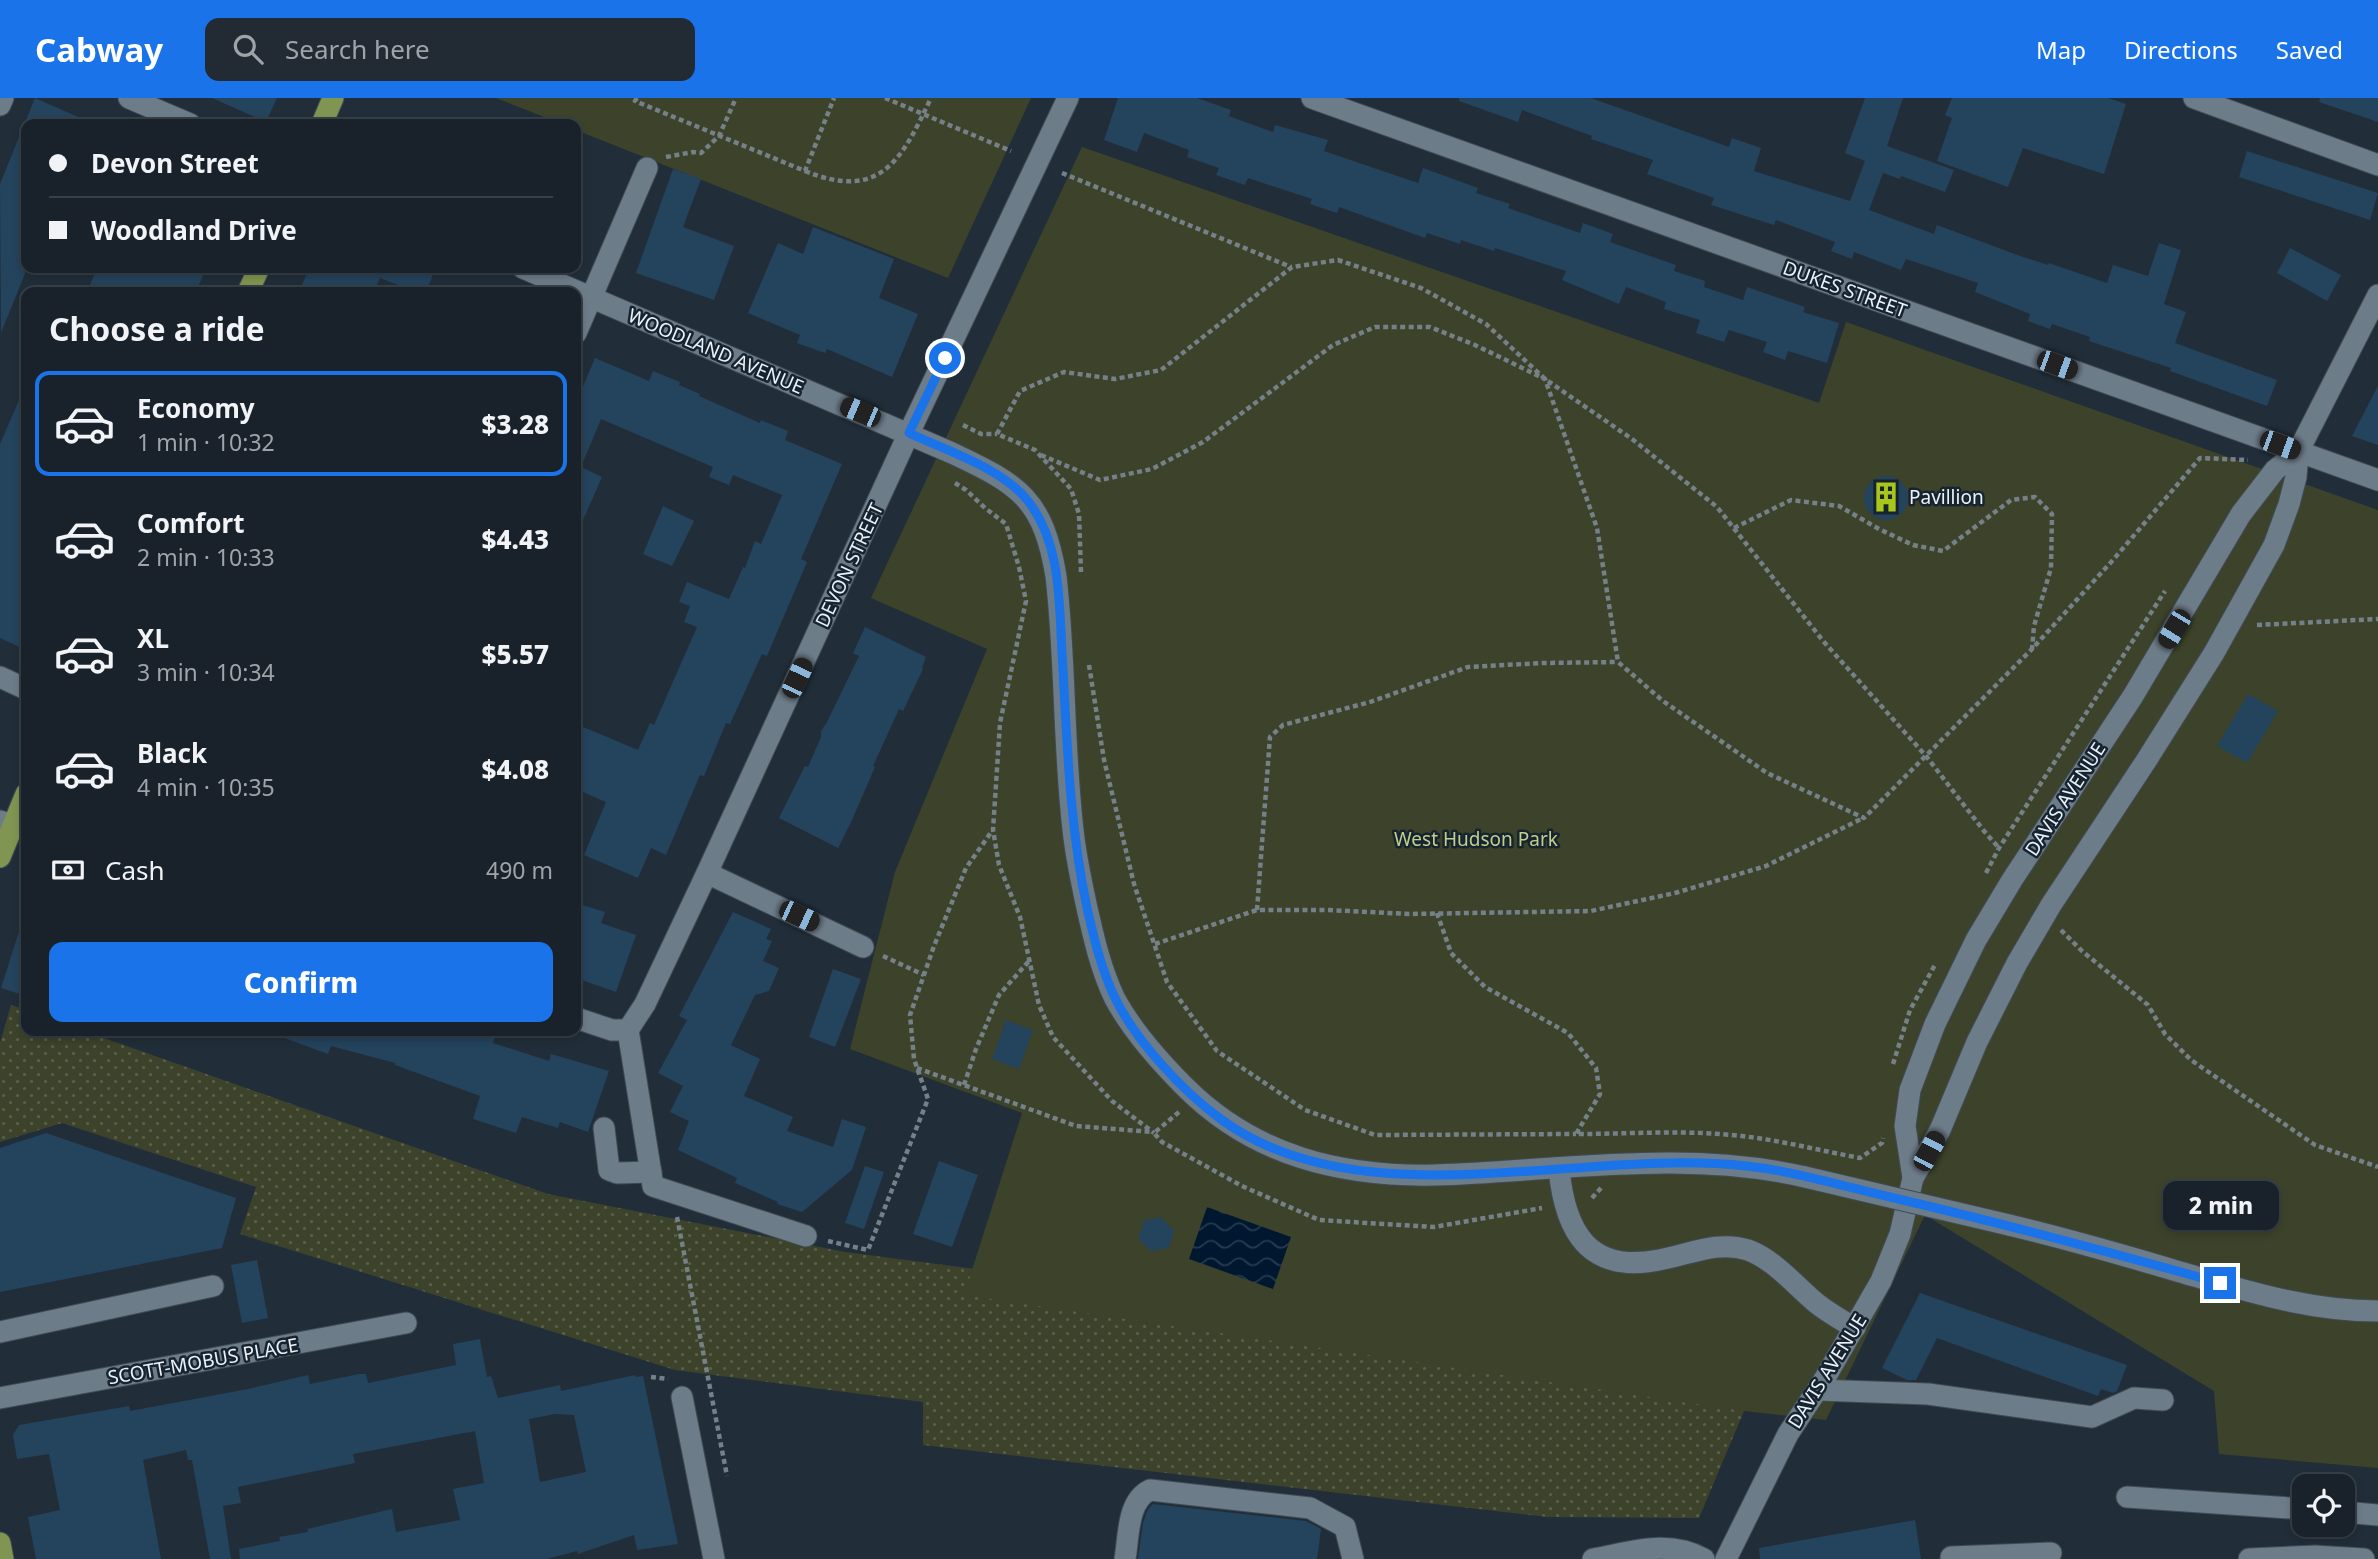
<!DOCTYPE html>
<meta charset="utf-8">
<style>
:root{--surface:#19222b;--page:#222a33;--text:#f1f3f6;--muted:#9fa4a9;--line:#373f47;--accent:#1a73e8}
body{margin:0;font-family:"Noto Sans",sans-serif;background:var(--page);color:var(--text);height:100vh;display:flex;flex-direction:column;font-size:26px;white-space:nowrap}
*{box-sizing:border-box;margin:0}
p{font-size:23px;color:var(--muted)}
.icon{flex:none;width:38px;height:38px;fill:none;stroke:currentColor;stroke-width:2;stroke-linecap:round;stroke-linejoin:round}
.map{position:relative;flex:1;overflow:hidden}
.sheet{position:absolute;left:21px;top:189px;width:560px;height:749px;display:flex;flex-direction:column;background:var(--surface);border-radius:14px;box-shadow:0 4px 10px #0003,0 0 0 2px var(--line)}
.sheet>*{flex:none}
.hud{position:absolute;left:21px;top:21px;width:560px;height:154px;border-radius:14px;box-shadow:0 4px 10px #0003,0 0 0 2px var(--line);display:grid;align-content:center;height:154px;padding:0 28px;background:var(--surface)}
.fabs{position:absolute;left:2292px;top:1376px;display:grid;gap:14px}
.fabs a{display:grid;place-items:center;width:63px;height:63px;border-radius:14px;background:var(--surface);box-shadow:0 4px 10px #0003,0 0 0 2px var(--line);font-size:35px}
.end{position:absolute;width:32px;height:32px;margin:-16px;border:9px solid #1a73e8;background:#fff;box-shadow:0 0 0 4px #fff}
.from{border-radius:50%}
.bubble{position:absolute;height:49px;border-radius:14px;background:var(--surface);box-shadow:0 4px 10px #0003,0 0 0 2px var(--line);font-size:23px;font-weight:800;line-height:49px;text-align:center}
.car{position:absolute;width:21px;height:42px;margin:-21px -10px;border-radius:9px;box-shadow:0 0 5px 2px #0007;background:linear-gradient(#222 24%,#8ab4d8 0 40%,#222 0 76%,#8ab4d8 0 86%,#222 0)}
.hud b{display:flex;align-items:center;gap:24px;height:66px;font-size:26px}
.hud b+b{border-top:2px solid var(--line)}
.hud i{width:18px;height:18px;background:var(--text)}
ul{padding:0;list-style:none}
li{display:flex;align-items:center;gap:21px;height:105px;margin:0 14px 10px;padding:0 14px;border:4px solid transparent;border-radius:14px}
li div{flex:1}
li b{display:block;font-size:26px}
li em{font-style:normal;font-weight:800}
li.current{border-color:var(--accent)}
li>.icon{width:63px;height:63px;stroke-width:1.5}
h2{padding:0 28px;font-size:32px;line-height:84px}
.pay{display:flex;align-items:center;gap:18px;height:77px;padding:0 28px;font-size:26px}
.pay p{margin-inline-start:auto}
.primary-button{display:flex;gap:14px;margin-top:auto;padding:14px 28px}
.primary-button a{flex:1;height:80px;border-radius:14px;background:var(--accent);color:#fff;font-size:28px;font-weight:800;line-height:80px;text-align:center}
header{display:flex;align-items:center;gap:42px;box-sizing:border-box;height:98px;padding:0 35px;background:var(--accent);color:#fff}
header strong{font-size:33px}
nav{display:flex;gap:38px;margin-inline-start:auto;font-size:24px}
.search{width:490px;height:63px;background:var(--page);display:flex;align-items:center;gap:18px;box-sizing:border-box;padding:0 24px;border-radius:14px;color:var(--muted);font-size:26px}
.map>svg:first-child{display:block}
.grass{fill:url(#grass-dots)}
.park{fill:#3d432a}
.water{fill:url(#water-waves)}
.building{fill:#24435d;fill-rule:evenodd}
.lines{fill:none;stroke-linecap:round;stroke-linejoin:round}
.minor-casing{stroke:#404b54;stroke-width:23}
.major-casing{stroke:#404b54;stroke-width:23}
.path{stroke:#758089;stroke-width:4.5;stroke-dasharray:5 3.5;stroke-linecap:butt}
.minor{stroke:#6d7c89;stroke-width:21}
.major{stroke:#809551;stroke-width:21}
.minor-bridge-casing{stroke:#404b54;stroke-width:23;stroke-linecap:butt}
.minor-bridge{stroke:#6d7c89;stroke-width:21}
.route{stroke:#1a73e8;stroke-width:9}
.labels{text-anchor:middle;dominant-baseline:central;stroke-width:5;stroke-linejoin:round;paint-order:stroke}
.street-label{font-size:19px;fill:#e9f1f9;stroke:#17242f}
.poi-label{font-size:19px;fill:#e9f1f9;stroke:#17242f;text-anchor:start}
.park-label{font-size:19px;fill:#becf8e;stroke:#17242f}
</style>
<header>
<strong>Cabway</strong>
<div class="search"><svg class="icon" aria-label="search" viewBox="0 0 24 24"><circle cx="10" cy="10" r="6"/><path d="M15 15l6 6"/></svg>Search here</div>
<nav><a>Map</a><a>Directions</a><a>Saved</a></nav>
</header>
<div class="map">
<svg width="2378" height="1461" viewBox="0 0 2378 1461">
<defs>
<pattern id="grass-dots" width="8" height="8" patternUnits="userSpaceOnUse" patternTransform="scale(1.75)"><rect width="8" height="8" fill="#3d432a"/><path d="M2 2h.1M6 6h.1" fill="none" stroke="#595f4a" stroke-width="1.8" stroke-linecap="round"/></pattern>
<pattern id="water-waves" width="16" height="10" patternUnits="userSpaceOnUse" patternTransform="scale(1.75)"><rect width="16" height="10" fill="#00182f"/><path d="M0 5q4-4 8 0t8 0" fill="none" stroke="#253a4e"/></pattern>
</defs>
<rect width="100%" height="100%" fill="#212e39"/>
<!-- grass -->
<path class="grass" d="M11 907 26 912V933H84L548 1096 845 1154 1647 1259 1744 1313 1699 1420 1547 1419 923 1347V1304L675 1272 240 1136 256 1089 62 1025 0 1044V945Z"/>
<!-- park -->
<g class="park">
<path d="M496 0H1031L948 180 576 32V26H562Z"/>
<path d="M1082 49 1819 305 1846 224 2378 412V1370L2219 1356 2214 1293 1925 1117 1826 1322 1744 1313 964 1197 1022 1015 850 951 895 774 987 551 871 500Z"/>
</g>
<!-- water -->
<path class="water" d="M1207 1109 1291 1139 1273 1191 1189 1161Z"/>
<!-- building -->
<g class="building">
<path d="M35 0 94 26H26V173L1 235 0 86Z"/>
<path d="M212 0H277L266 24Z"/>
<path d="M1118 0H1197L1231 12 1229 18 1273 34 1275 27 1328 42 1324 53 1418 85 1423 70 1478 90 1476 95 1510 106 1508 110 1580 135 1583 125 1613 136 1610 144 1676 167 1674 173 1705 183 1704 189 1743 202 1747 189 1805 209 1803 214 1839 225 1827 265 1788 253 1785 262 1763 254 1767 244 1729 232 1724 244 1696 235 1700 222 1664 211 1666 204 1626 189 1619 206 1562 182 1566 173 1495 150 1494 153 1461 142 1460 146 1427 135 1425 140 1339 109 1337 115 1310 106 1312 101 1248 80 1245 87 1216 77 1219 70 1187 59 1189 52 1144 35 1137 54 1104 42Z"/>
<path d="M1459 0H1591L1729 49 1732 40 1761 50 1754 73 1850 103 1865 63 1845 55 1865 0H1903L1887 48 1954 72 1945 94 1901 78 1900 81 1883 75 1869 112 1934 136 1937 127 2020 158 2048 167 2049 165 2107 185 2113 167 2148 178 2159 145 2181 152 2164 206 2186 214 2175 245 2277 282 2267 308 2170 273 2171 270 2089 243 2090 239 2052 226 2050 231 2028 223 2030 216 1975 194 1978 185 1906 161 1901 172 1854 154 1852 161 1831 153 1835 144 1776 122 1774 127 1711 107 1714 100 1647 76 1653 62 1591 41 1592 38 1522 12 1518 24 1459 3Z"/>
<path d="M1952 0H2108L2126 6 2104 76 2023 50 2008 89 1937 63 1952 20 1945 17Z"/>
<path d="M2320 0H2378V24L2319 4Z"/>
<path d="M2247 53 2378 95 2370 122 2239 79Z"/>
<path d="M673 71 701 81 683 129 734 148 714 202 636 175Z"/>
<path d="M813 129 894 161 879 200 918 216 892 279 827 251 825 255 797 245 800 237 748 215 778 145 803 156Z"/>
<path d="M2290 150 2341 177 2327 203 2277 175Z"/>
<path d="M97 170H206L196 194H108L90 187Z"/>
<path d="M309 170H422L434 174 426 194H416L380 180 374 194H299Z"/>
<path d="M595 260 649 283 653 273 680 284 679 287 700 296 699 298 760 325 761 322 788 333 785 342 842 366 801 461 807 464 767 558 762 556 730 626 726 625 704 678 700 677 666 757 651 750 638 780 584 757 606 704 576 691V626L638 652 650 625 654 627 697 529 684 524 690 508 679 504 687 484 729 501 743 469 745 470 755 443 761 446 782 397 733 377 729 387 709 379 713 369 601 321 581 369 602 379 576 438V305Z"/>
<path d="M26 286V552L0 540V346Z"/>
<path d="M2378 288V347L2352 338Z"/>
<circle cx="1886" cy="400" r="22"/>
<path d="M663 408 694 423 672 468 643 456Z"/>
<path d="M865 529 926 559 922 570 923 571 903 613 899 611 873 668 875 669 852 722 838 750 779 720 805 668 808 669 821 639V633L827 624 859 558 853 555Z"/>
<path d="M2248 596 2278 613 2247 665 2217 648Z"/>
<path d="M576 805 605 814 601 825 636 837 616 894 576 880Z"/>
<path d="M733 814 771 831 766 841 772 843 763 863 779 870 769 893 755 897 731 947 760 961 744 998 793 1019 787 1033 833 1049 842 1021 866 1029 852 1072 802 1114 777 1106 778 1104 735 1085 737 1080 678 1052 689 1023 670 1014 683 988 658 975 687 922 679 918Z"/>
<path d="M22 824H26V898L1 890Z"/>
<path d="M833 871 861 881 835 949 809 939Z"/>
<path d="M1006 922 1033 932 1019 971 992 961Z"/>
<path d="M271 933H478L495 938 493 945 549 963 551 956 609 973 588 1034 560 1024 558 1030 522 1019 516 1035 473 1021 480 998 395 967V965L331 948 328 956 271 935Z"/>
<path d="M46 1035 236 1100 222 1150 0 1194V1050Z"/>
<path d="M939 1063 978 1077 952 1149 913 1136Z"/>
<path d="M865 1068 884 1074 864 1131 845 1125Z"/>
<path d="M1161 1119 1174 1133 1169 1150 1151 1153 1138 1140 1145 1122Z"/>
<path d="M257 1162 268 1220 242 1225 231 1167Z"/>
<path d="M1920 1195 2127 1267 2117 1293 2113 1295 2101 1291 2098 1298 1937 1240 1916 1282H1907L1882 1270Z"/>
<path d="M480 1241 487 1279 491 1278 498 1300 560 1287 561 1293 635 1277 636 1279 643 1278 678 1446 637 1452 634 1437 578 1456 577 1453 547 1461H240L239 1451 280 1443 279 1439 308 1434 307 1431 392 1411 396 1434 460 1422 453 1391 484 1385 475 1333 353 1356 355 1365 238 1389 241 1405 223 1408 231 1461H210L192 1362H188L186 1352 143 1362 161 1461H36L28 1419 60 1412 49 1356 17 1361 13 1337 19 1327 129 1308 130 1313 248 1291 308 1277 310 1286 359 1276H366L368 1285 456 1267 453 1246ZM555 1316 574 1317 586 1374 540 1384 529 1321Z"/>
<path d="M1153 1406 1306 1423 1321 1431 1317 1461H1138L1143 1425 1148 1411Z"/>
<path d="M1915 1422 1921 1461H1760L1759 1450Z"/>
</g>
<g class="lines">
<!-- minor casing -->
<g class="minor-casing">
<g id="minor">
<path d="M129 0 190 26"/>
<path d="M1312 0 2378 382"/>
<path d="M2194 0 2378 67"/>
<path d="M0 7 3 0"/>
<path d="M523 170 952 355C1020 387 1043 401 1056 478 1066 565 1063 653 1074 740 1077 763 1082 787 1087 810 1094 841 1101 872 1115 901 1133 934 1159 963 1185 989 1254 1058 1341 1079 1436 1077 1559 1073 1684 1051 1805 1079"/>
<path d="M576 235 647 70"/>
<path d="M0 579 26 591"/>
<path d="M0 723 26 732"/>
<path d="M707 775 863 849"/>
<path d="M576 920 612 932H628"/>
<path d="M628 932 645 906 707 775 909 335 1068 0"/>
<path d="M628 932 653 1088 806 1138"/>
<path d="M604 1030 609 1072 617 1075 651 1074"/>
<path d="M1559 1071C1565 1133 1588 1176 1659 1162 1688 1157 1718 1142 1748 1152 1773 1161 1795 1187 1815 1204 1827 1214 1841 1222 1855 1230"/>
<path d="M1913 1080 1905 1028 1910 992 1935 926 1976 842 2012 782 2133 598 2241 416 2275 372 2298 354"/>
<path d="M2009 1127C2067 1141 2123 1157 2180 1174 2246 1193 2309 1213 2378 1213"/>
<path d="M0 1234 213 1188"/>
<path d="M1818 1292 1928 1296 2092 1319 2134 1300 2163 1302"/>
<path d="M682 1299 714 1461"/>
<path d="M0 1300 406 1225"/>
<path d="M2127 1399 2305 1411"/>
<path d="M2343 1414 2378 1417"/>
<path d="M1951 1459 2051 1455"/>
<path d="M1125 1461C1129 1438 1127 1403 1150 1392L1310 1410 1345 1429 1353 1461"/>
<path d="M1593 1461C1633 1454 1667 1441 1704 1461"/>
<path d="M1726 1461 1788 1336 1825 1280 1881 1183 1900 1136 1913 1080 1940 1032 1977 944 2017 865 2051 807 2146 663 2214 555 2274 447 2289 406 2296 379 2298 354 2378 197"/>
<path d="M2249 1461 2315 1458 2364 1461"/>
</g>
</g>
<!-- major casing -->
<g class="major-casing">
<g id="major">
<path d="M322 26 333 0"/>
<path d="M248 194 259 170"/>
<path d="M0 759 26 696"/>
<path d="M0 1445 3 1461"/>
</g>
</g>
<!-- path -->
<g class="path">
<path d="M637 0 635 3 805 73 834 0"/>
<path d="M885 0 1011 53"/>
<path d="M666 59 693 54 701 55 719 38 736 0"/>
<path d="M805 73C881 104 902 61 931 0"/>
<path d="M1062 75 1291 169"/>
<path d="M963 327 981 336H997"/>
<path d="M1041 357 1100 382 1152 371 1203 344 1333 247 1375 229H1430L1475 247 1545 281 1597 430 1618 564 1663 603 1767 675 1864 720 2032 551"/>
<path d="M955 385 966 392 985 410 1006 426 1019 469 1026 503 1000 625 993 732 999 767 1020 819 1039 907 1053 939 1112 1003 1154 1035"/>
<path d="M1734 430 1791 402 1839 408 1879 431 1913 447 1943 453 2011 402 2035 399 2052 416 2051 470 2034 528 2032 551 2113 462 2200 360 2248 362"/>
<path d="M1081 474 1079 416 1071 391 1035 352 997 336 1020 293 1064 274 1115 281 1161 272 1292 169 1338 162 1421 190 1486 226 1545 281 1632 341 1717 409 1824 544 1926 658 1984 733 1999 750"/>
<path d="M2257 527 2378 521"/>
<path d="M1089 567 1104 662 1134 786 1167 884 1217 953 1305 1012 1375 1037 1576 1036"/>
<path d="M1986 775 1999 750 2165 493"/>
<path d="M1257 812 1270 639 1283 627 1370 604 1468 569 1542 565 1618 564"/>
<path d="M1437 815 1451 855 1485 889 1568 935 1596 970 1600 996 1576 1036C1628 1036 1680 1032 1732 1037 1776 1041 1817 1052 1860 1060L1882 1045 1883 1040"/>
<path d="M2061 832 2082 853 2148 907 2165 936 2191 962 2315 1047 2378 1069"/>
<path d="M1155 846 1257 812H1328L1409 816 1591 813 1675 795 1766 768 1863 720"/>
<path d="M883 858 924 877"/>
<path d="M1893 966 1910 912 1936 865"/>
<path d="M917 970 1076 1028 1153 1034"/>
<path d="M964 987 976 951 999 897 1029 863"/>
<path d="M1179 1014 1154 1035 1162 1044 1242 1088 1319 1122 1434 1129 1542 1110"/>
<path d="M1592 1100 1601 1090"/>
<path d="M677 1119 727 1378"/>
<path d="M828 1143 868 1152 928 1001 914 961 910 917 934 848 966 770 992 733"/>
<path d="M651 1279 668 1281"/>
</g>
<!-- minor -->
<use href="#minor" class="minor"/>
<!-- major -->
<use href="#major" class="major"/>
<!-- minor-bridge casing -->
<g class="minor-bridge-casing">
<path id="minor-bridge" d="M1805 1079 2009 1127"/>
</g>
<!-- minor-bridge -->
<use href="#minor-bridge" class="minor-bridge"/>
</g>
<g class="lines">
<!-- route -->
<path class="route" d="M945 260 909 335C947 353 1002 370 1028 403 1061 445 1059 503 1062 554 1067 640 1069 725 1087 810 1094 840 1101 870 1114 898 1135 942 1182 993 1222 1022 1363 1124 1583 1049 1746 1068 1794 1073 1842 1088 1890 1099 2001 1125 2110 1154 2220 1185"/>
</g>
<!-- icons -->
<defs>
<g id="building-bare" transform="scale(2.415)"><path d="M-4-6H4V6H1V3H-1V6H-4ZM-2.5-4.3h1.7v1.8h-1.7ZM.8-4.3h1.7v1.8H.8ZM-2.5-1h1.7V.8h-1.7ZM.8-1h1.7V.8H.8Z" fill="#a9c71b" stroke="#17242f" stroke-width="2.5" paint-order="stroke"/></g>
</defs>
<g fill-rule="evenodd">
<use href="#building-bare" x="1886" y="399"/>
</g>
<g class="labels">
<!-- street labels -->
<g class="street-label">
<text transform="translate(1845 191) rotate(20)">DUKES STREET</text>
<text transform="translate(716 253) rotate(23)">WOODLAND AVENUE</text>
<text transform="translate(849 467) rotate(-65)">DEVON STREET</text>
<text transform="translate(2065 701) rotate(-57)">DAVIS AVENUE</text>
<text transform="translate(203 1263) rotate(-10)">SCOTT-MOBUS PLACE</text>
<text transform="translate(1827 1273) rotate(-58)">DAVIS AVENUE</text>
</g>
<!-- poi labels -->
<g class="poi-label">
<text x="1909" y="399">Pavillion</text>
</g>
<!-- park labels -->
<g class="park-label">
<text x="1476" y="741">West Hudson Park</text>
</g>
</g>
</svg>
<div class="fabs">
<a><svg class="icon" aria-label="locate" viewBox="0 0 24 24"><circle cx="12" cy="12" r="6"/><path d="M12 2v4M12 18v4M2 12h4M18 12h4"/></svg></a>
</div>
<i class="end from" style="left:945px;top:260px"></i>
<i class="end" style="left:2220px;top:1185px"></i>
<div class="bubble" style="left:2163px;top:1083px;width:116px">2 min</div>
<i class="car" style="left:2057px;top:267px;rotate:110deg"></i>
<i class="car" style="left:860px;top:314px;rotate:293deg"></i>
<i class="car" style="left:2280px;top:347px;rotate:110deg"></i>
<i class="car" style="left:2174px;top:531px;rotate:211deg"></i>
<i class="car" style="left:797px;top:580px;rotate:25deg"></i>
<i class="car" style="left:799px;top:818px;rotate:115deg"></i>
<i class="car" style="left:1929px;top:1053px;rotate:28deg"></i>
<div class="hud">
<b><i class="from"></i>Devon Street</b>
<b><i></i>Woodland Drive</b>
</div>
<section class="sheet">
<h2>Choose a ride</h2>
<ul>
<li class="current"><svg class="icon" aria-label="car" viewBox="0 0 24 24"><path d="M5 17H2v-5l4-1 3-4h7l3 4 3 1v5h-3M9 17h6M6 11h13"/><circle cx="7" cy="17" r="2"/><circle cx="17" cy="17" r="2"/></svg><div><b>Economy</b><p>1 min · 10:32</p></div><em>$3.28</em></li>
<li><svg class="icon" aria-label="car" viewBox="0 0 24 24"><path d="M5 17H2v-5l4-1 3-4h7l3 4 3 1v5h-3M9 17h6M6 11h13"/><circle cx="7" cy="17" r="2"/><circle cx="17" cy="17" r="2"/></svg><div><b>Comfort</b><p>2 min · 10:33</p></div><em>$4.43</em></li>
<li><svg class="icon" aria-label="car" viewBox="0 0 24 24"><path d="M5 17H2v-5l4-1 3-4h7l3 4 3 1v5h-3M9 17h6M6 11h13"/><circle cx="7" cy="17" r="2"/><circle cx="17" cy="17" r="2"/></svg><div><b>XL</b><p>3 min · 10:34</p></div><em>$5.57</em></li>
<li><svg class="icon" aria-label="car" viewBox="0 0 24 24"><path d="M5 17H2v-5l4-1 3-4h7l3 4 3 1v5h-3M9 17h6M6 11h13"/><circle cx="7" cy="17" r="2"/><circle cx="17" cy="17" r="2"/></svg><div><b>Black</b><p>4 min · 10:35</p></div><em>$4.08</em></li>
</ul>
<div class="pay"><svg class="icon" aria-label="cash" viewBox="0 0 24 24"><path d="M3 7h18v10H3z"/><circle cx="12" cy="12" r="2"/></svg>Cash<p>490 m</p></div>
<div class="primary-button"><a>Confirm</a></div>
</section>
</div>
